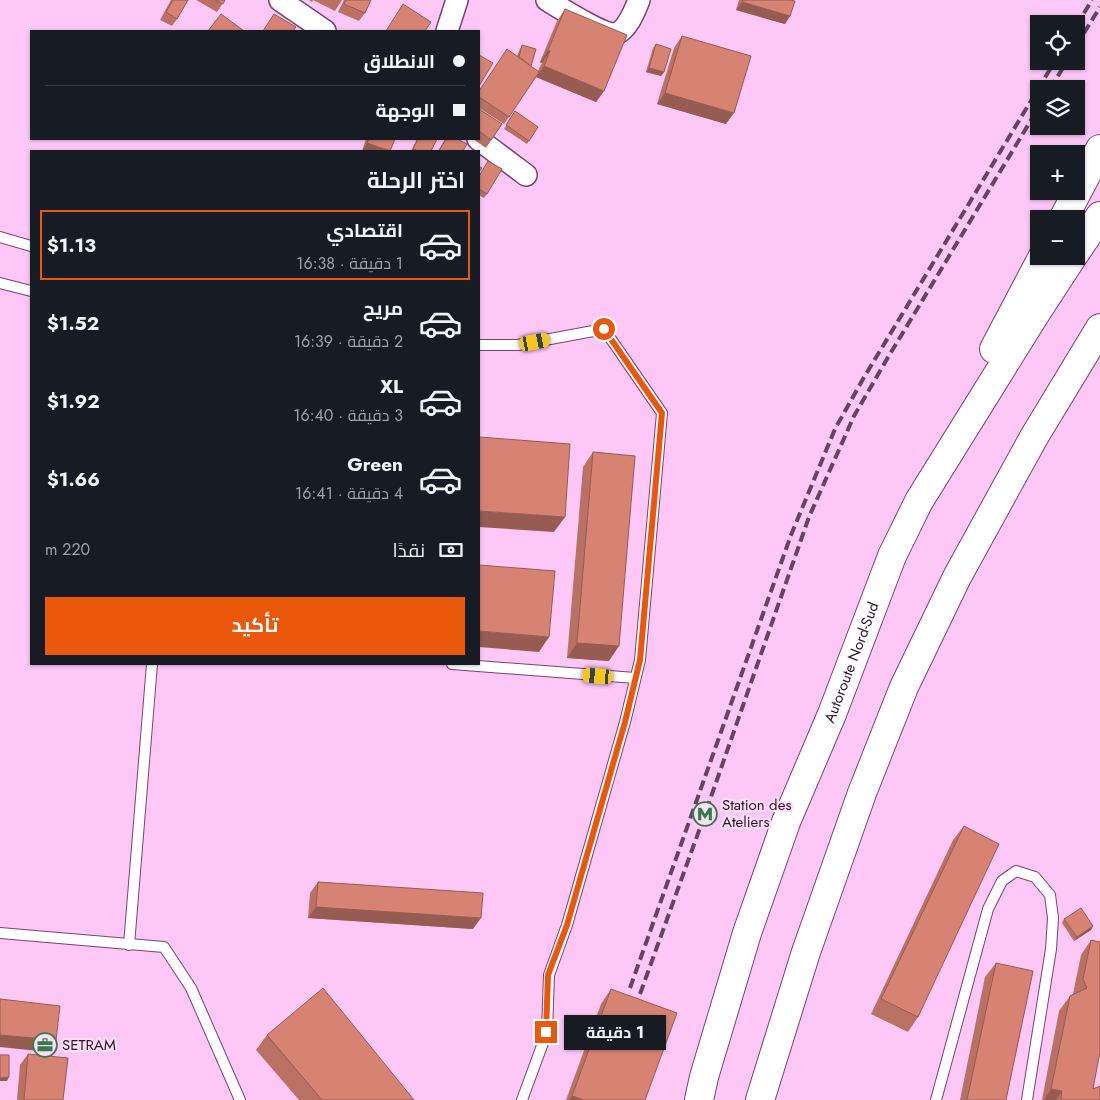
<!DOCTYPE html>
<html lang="ar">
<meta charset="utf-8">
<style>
:root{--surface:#171b24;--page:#242831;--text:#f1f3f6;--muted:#9ea1a6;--line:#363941;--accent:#ea580c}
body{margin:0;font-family:Jost,Cairo,sans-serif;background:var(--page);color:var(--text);direction:rtl;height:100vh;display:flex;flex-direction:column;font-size:19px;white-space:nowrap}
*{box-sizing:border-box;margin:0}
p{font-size:16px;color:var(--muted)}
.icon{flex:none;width:28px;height:28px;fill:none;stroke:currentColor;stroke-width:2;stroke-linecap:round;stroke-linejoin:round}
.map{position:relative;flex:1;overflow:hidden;direction:ltr}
.side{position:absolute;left:30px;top:150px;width:450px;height:515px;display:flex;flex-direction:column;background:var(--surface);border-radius:0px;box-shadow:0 1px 4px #0004;direction:rtl}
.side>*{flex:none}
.banner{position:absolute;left:30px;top:30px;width:450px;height:110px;border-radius:0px;box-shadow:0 1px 4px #0004;direction:rtl;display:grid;align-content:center;height:110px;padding:0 15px;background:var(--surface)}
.buttons{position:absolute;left:1030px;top:15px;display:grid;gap:10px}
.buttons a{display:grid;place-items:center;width:55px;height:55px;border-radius:0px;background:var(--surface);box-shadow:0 1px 4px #0004;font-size:25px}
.end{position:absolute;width:22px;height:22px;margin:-11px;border:6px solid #ea580c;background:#fff;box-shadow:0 0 0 2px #fff}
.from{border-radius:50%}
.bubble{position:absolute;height:35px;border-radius:0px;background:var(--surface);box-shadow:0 1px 4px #0004;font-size:16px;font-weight:700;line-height:35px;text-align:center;direction:rtl}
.car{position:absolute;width:15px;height:30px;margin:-15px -8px;border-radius:6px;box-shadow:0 0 4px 1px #0007;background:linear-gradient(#f5c518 24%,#345 0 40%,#f5c518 0 76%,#345 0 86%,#f5c518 0)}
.banner b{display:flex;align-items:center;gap:18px;height:48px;font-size:19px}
.banner b+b{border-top:1px solid var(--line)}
.banner i{width:12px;height:12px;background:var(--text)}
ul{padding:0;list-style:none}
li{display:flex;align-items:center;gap:15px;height:70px;margin:0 10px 8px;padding:0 5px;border:2px solid transparent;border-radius:0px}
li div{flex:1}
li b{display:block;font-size:19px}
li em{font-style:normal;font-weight:700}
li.current{border-color:var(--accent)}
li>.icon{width:45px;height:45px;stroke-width:1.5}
h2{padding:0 15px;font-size:22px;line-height:60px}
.pay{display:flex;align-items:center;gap:12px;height:55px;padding:0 15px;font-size:19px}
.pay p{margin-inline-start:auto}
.action{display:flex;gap:10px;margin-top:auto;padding:10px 15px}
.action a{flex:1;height:58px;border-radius:0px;background:var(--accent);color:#fff;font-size:20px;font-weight:700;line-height:58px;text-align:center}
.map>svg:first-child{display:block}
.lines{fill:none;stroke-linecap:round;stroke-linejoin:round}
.service-casing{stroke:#7b4175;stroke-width:12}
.minor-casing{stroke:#7b4175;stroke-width:24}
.motorway-casing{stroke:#7b4175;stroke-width:30}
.service{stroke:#fff;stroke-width:10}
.minor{stroke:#fff;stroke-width:21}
.motorway{stroke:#fff;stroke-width:28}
.rail{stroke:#654462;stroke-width:4;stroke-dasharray:10 5;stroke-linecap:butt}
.wall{fill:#b97164}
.shaded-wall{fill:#965c51}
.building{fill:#d78374;stroke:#965c51}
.route{stroke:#ea580c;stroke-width:6}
.labels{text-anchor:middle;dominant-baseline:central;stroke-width:4.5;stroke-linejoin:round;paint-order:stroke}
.street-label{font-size:15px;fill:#2e152c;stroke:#fadff6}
.poi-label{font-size:15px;fill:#2e152c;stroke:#fadff6;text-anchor:start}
</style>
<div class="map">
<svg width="1100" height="1100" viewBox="0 0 1100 1100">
<rect width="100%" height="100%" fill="#fdc7f6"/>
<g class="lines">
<!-- service casing -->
<g class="service-casing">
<g id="service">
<path d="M0 237 31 246"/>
<path d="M0 283 31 291"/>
<path d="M479 345H518L604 329 662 413 640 660 625 722 567 925 549 975 547 1032 522 1100"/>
<path d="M452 664 635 678"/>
<path d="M0 933 164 947 191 988 240 1100"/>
<path d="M129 945 152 664"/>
<path d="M936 1100 988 909 1002 881 1016 871 1035 877 1050 895 1053 918 1051 949 1027 1100"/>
</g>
</g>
<!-- minor casing -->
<g class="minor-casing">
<g id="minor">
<path d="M280 0 325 31"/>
<path d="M547 0C557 6 606 37 615 34 627 31 635 10 639 0"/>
<path d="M447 31 457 0"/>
<path d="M478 139 526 175"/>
</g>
</g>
<!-- motorway casing -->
<g class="motorway-casing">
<g id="motorway">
<path d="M1063 219 1100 149"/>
<path d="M1076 252 1100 216"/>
<path d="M994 349 1043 256"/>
<path id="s1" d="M699 1100 704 1077 747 933 786 822 832 714 892 556 919 501 1034 316 1073 256"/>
<path d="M760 1100 806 952 862 793 904 687 957 577 1034 437 1100 328"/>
</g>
</g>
<!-- service -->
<use href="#service" class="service"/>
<!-- minor -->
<use href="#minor" class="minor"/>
<!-- motorway -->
<use href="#motorway" class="motorway"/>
<!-- rail -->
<g class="rail">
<path d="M1076 26 1092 0"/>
<path d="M1076 46 1100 7"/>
<path d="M1050 89 1067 61"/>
<path d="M630 988 791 535 835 429 863 379 1055 61"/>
<path d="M640 994 705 814 809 517 854 416 887 359 1039 107"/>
</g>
</g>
<!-- wall -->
<g class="wall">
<path d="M171 0H188L177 19 172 26 160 20Z"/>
<path d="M196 0H225L217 12Z"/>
<path d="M309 0H342L335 11 313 0 312 2Z"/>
<path d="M344 0H371L365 13 359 21 338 12Z"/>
<path d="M739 0H790V16L785 24 736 10Z"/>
<path d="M565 9 604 91 596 102 536 77 504 124 479 108V91L517 56 520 49 522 45 531 66 538 71 542 63 540 62 557 21Z"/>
<path d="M682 36 726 124 657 104 674 48Z"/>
<path d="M656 44 664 72 661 76 646 72 653 48Z"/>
<path d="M479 109 502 124 486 148 473 139H479Z"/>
<path d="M515 111 538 127 527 144 504 129Z"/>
<path d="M366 139H395L362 151Z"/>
<path d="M417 139H437L431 151H411Z"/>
<path d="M445 139H457L463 151H438Z"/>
<path d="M479 175 487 194 484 198 479 195Z"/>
<path d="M593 452 609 661 567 658 583 467Z"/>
<path d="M964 826 918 1017 908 1032 871 1014 953 840Z"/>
<path d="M318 882 473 929 308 918 310 893Z"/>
<path d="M1064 919 1093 926 1091 930 1074 941 1062 923Z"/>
<path d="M1091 940 1093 1089 1100 1100H1042L1059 1011 1070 996 1073 994 1081 955Z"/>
<path d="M996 963 1006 1100H960L985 977Z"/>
<path d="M611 989 645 1100H566L601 1004Z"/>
<path d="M267 1035 414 1100H299L256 1050Z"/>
<path d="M28 1054 63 1100H17L20 1065Z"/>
</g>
<!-- shaded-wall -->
<g class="shaded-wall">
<path d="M742 2 790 16 785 24 736 10Z"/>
<path d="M548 50 550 51 542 63 540 62Z"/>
<path d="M544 66 604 91 596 102 536 77Z"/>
<path d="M649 68 664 72 661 76 646 72Z"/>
<path d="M665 93 734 113 726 124 657 104Z"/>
<path d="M367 143 389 151H362Z"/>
<path d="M479 511 565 517 554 532 479 527Z"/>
<path d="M479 631 549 637 539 652 479 647Z"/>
<path d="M577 643 619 646 609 661 567 658Z"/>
<path d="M316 907 481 918 473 929 308 918Z"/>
<path d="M1093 926 1091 930 1074 941 1077 937Z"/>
<path d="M0 1035 56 1040 48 1052 0 1047Z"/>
<path d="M9 1077 7 1081H0V1078Z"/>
<path d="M1051 1089 1062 1091 1056 1100H1044Z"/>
<path d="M572 1096 584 1100H569Z"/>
</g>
<!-- building -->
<g class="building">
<path d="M173 0H188L177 19 166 12Z"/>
<path d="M215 0H225L223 4Z"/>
<path d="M346 0H371L365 13 344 4Z"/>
<path d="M743 0H790L795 1 790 16 742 2Z"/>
<path d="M403 4 431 22 425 31H386Z"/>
<path d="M565 9 627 35 604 91 544 66 550 51 548 50Z"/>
<path d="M221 14 244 31H208Z"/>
<path d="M274 14 296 27 293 31H263Z"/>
<path d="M682 36 751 56 734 113 665 93Z"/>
<path d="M656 44 671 49 664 72 649 68Z"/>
<path d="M522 45 536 49 531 66 519 57Z"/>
<path d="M507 49 539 72 509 117 479 97V91Z"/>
<path d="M479 55 493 63 479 86Z"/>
<path d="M479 109 502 124 491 140 479 131Z"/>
<path d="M515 111 538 127 529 141 506 125Z"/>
<path d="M369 139H395L390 151 367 143Z"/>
<path d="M418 139H437L431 151H418L413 149Z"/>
<path d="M446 139H457L467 144 463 151H439Z"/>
<path d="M488 161 502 169 487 194 479 189V176Z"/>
<path d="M479 166 482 168 479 172Z"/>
<path d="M479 437 570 444 565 517 479 511Z"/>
<path d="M593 452 635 456 619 646 577 643Z"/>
<path d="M479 565 555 571 549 637 479 631Z"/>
<path d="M964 826 999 844 918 1017 881 999Z"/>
<path d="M318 882 483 893 481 918 316 907Z"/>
<path d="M1081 908 1093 926 1077 937 1064 919Z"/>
<path d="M1091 940 1100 942V1052L1093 1089 1100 1086V1100H1062L1061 1097 1062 1091 1051 1089 1070 996 1087 988 1083 979Z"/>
<path d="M996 963 1033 971 1006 1100H967Z"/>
<path d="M323 988 414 1100H322L267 1035Z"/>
<path d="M611 989 677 1013 645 1100H584L572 1096Z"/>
<path d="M0 999 60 1006 56 1040 0 1035Z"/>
<path d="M28 1054 68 1058 63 1100H24Z"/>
<path d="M0 1055H9V1077L0 1078Z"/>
</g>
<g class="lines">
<!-- route -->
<path class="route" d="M546 1032 548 975 567 925 625 722 640 660 662 413 604 329"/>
</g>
<!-- icons -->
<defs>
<g id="metro-ring" transform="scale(1.25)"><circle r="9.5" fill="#fadff6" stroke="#347c49" stroke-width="1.5"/><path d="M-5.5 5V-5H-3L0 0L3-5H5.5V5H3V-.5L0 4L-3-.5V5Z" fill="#347c49"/></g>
<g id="office-ring" transform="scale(1.25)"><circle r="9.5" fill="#fadff6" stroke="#347c49" stroke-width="1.5"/><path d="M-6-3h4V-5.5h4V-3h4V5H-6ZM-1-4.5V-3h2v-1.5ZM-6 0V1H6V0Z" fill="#347c49"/></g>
</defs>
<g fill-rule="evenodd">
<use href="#metro-ring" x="705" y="814"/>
<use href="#office-ring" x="45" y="1045"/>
</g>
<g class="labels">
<!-- street labels -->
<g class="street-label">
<text stroke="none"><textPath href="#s1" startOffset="464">Autoroute Nord-Sud</textPath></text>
</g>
<!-- poi labels -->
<g class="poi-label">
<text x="722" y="805">Station des<tspan x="722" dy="17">Ateliers</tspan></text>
<text x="62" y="1045">SETRAM</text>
</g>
</g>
</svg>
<div class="buttons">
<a><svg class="icon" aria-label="locate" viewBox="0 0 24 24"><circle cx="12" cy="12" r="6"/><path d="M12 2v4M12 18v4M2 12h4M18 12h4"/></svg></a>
<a><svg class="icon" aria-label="layers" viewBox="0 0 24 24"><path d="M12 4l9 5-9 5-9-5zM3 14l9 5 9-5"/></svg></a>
<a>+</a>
<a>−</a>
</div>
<i class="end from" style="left:604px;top:329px"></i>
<i class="end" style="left:546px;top:1032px"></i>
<div class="bubble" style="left:564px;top:1015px;width:102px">1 دقيقة</div>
<i class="car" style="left:535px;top:342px;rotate:79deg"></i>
<i class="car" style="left:598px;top:676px;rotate:275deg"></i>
<div class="banner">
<b><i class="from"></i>الانطلاق</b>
<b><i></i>الوجهة</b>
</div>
<section class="side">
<h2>اختر الرحلة</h2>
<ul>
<li class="current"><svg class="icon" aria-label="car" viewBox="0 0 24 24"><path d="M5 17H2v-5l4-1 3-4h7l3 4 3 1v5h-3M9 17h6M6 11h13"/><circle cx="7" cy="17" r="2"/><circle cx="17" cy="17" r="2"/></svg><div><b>اقتصادي</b><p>1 دقيقة · 16:38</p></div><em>$1.13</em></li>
<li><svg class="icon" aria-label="car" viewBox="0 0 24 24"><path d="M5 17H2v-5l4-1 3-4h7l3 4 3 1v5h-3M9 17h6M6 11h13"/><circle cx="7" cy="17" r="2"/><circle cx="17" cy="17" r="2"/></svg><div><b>مريح</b><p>2 دقيقة · 16:39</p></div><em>$1.52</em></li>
<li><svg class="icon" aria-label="car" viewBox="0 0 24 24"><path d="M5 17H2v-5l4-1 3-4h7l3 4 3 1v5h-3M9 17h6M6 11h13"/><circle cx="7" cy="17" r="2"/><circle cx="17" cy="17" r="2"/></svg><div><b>XL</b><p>3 دقيقة · 16:40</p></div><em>$1.92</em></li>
<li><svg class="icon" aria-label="car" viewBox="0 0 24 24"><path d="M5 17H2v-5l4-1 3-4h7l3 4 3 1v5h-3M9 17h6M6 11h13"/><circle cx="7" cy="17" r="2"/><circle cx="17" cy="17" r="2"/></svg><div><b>Green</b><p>4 دقيقة · 16:41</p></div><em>$1.66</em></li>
</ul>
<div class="pay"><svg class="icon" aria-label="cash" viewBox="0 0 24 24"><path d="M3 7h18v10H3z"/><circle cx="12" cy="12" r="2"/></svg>نقدًا<p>220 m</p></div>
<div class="action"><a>تأكيد</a></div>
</section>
</div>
